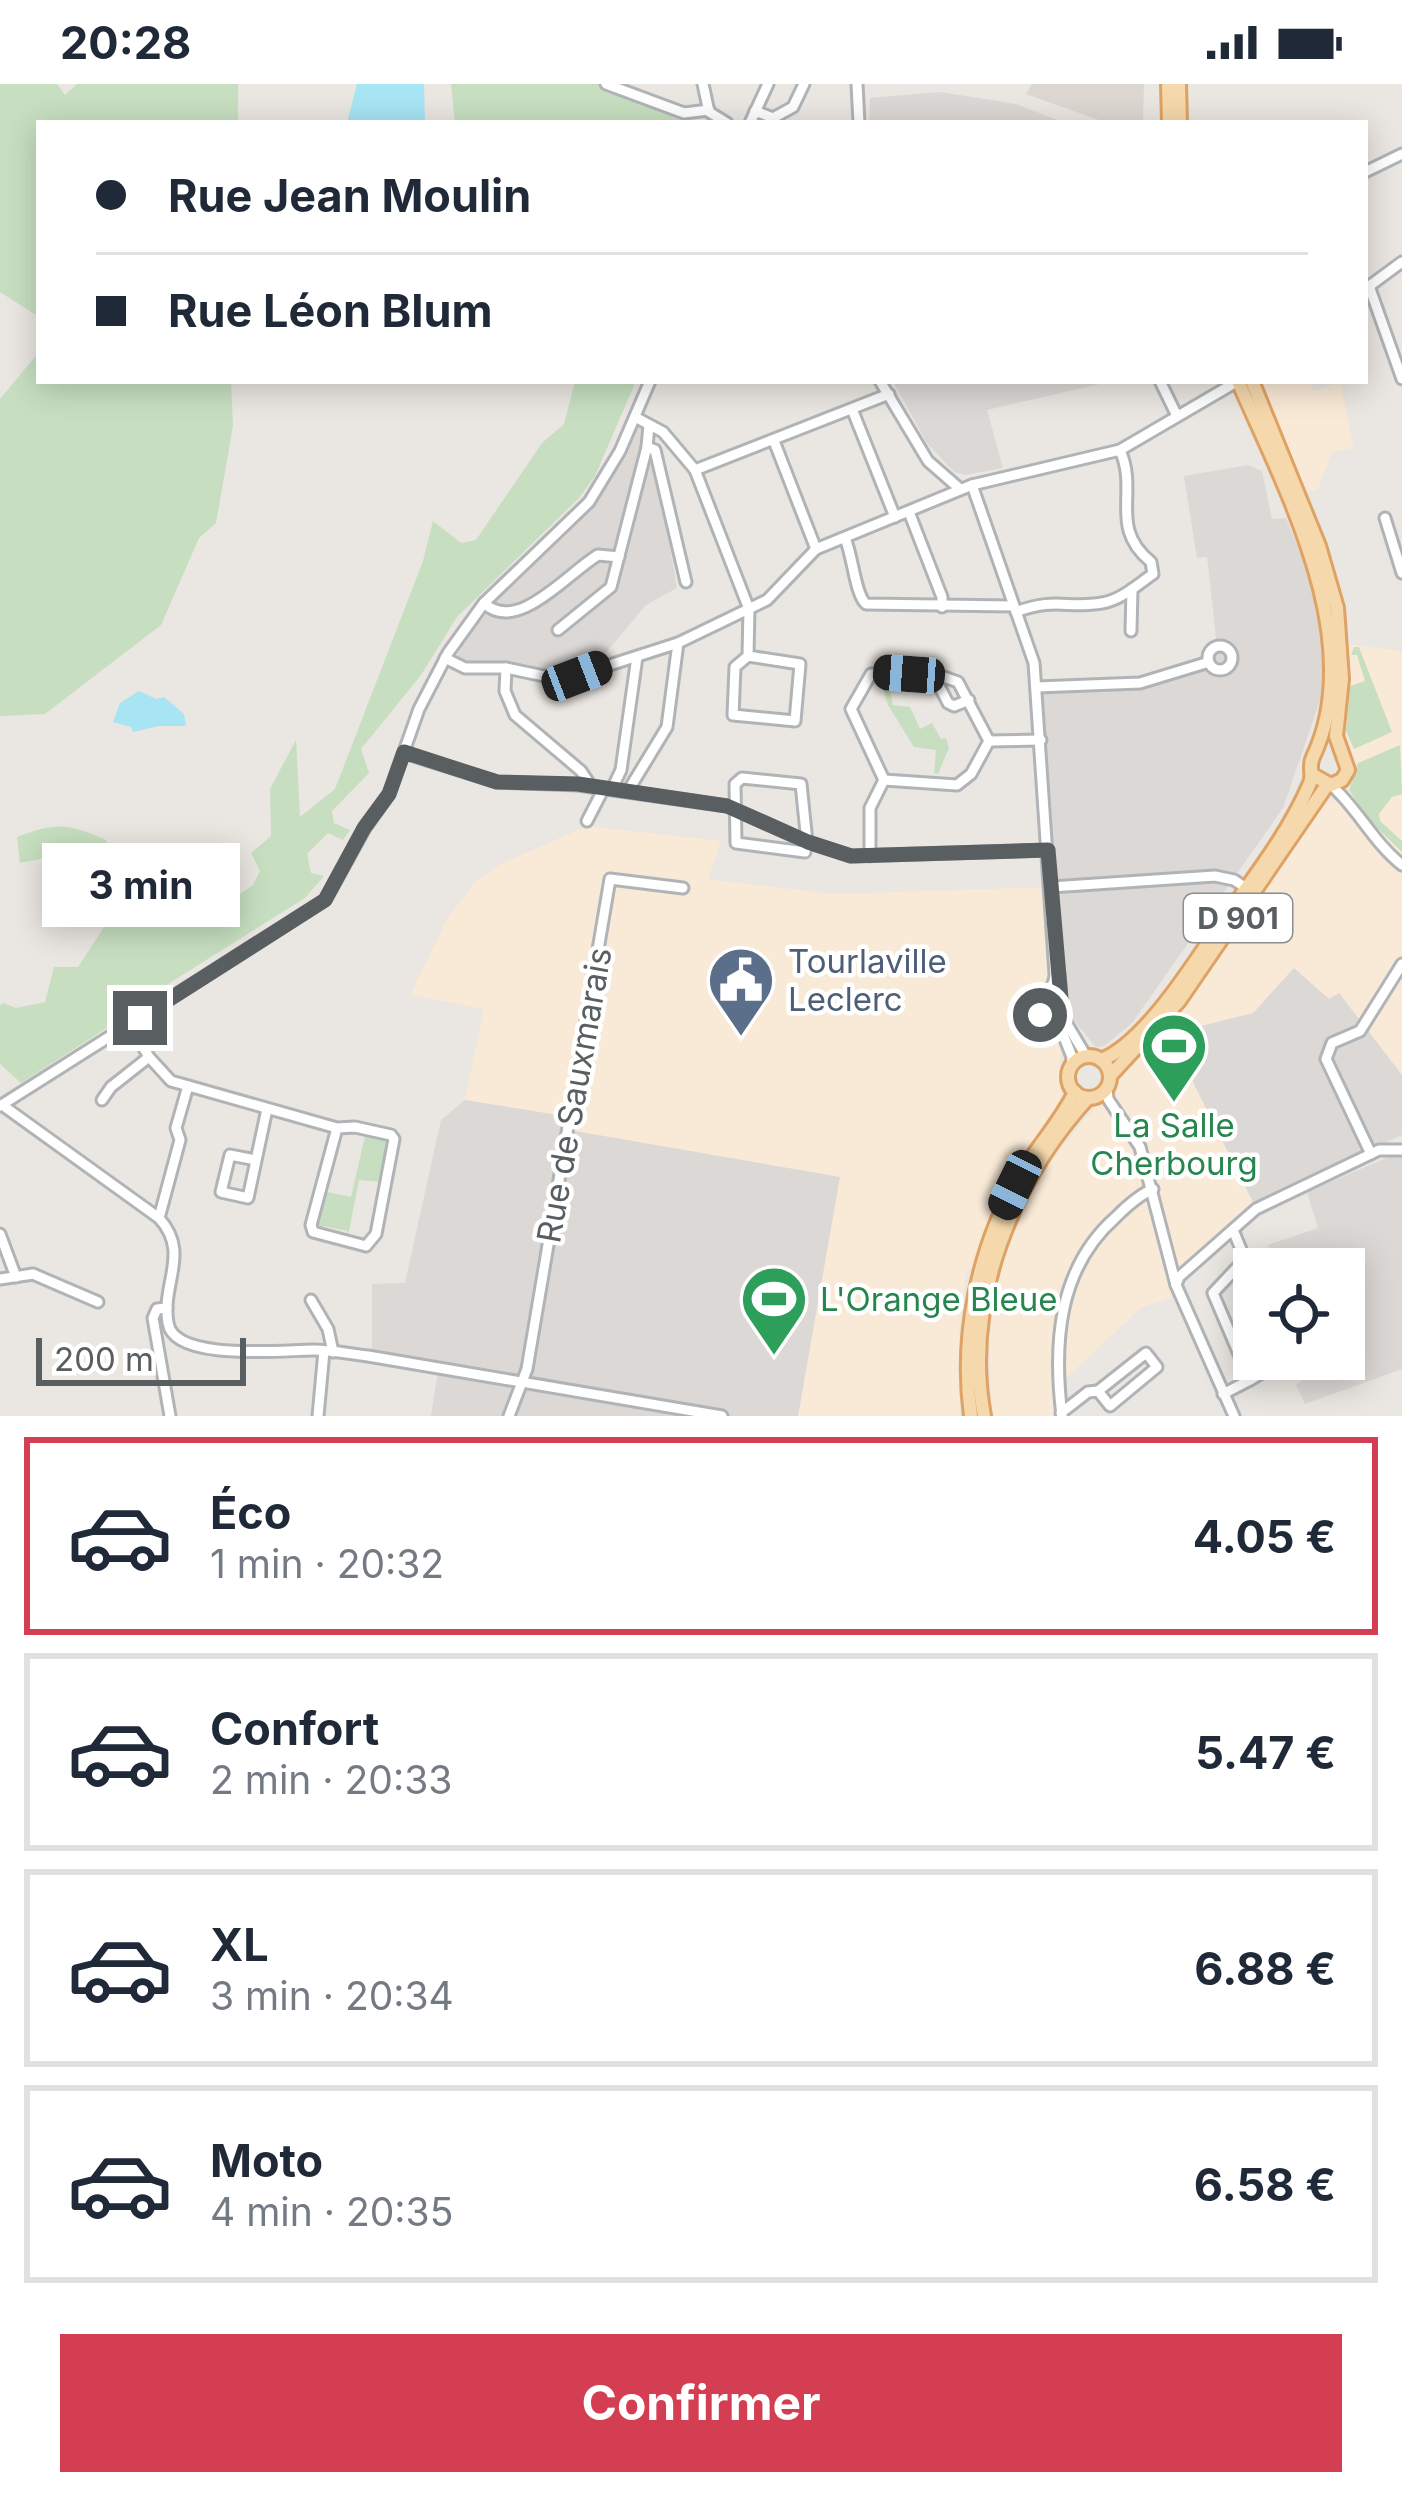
<!DOCTYPE html>
<html lang="fr">
<meta charset="utf-8">
<style>
:root{--surface:#fff;--page:#f2f2f3;--text:#1f2937;--muted:#747a83;--line:#e0e1e3;--accent:#d33e53}
body{margin:0;font-family:Inter,sans-serif;background:var(--page);color:var(--text);height:100vh;display:flex;flex-direction:column;font-size:45px;white-space:nowrap}
*{box-sizing:border-box;margin:0}
p{font-size:39px;color:var(--muted)}
.icon{flex:none;width:66px;height:66px;fill:none;stroke:currentColor;stroke-width:2;stroke-linecap:round;stroke-linejoin:round}
.map{position:relative;height:1332px;overflow:hidden}
.drawer{display:flex;flex-direction:column;background:var(--surface);flex:1}
.drawer>*{flex:none}
.top-card{position:absolute;left:36px;top:36px;width:1332px;height:264px;border-radius:0px;box-shadow:0 6px 30px #0003;display:grid;align-content:center;height:264px;padding:0 60px;background:var(--surface)}
.controls{position:absolute;left:1233px;top:1164px;display:grid;gap:24px}
.controls a{display:grid;place-items:center;width:132px;height:132px;border-radius:0px;background:var(--surface);box-shadow:0 6px 30px #0003;font-size:60px}
.scale{position:absolute;left:36px;bottom:30px;width:210px;box-sizing:border-box;padding-left:12px;border:6px solid #595e60;border-top:0;font-size:33px;line-height:42px;white-space:nowrap;color:#595e60;-webkit-text-stroke:9px #fff;paint-order:stroke}
.end{position:absolute;width:54px;height:54px;margin:-27px;border:15px solid #595e60;background:#fff;box-shadow:0 0 0 6px #fff}
.from{border-radius:50%}
.bubble{position:absolute;height:84px;border-radius:0px;background:var(--surface);box-shadow:0 6px 30px #0003;font-size:39px;font-weight:700;line-height:84px;text-align:center}
.car{position:absolute;width:36px;height:72px;margin:-36px -18px;border-radius:15px;box-shadow:0 0 9px 3px #0007;background:linear-gradient(#222 24%,#8ab4d8 0 40%,#222 0 76%,#8ab4d8 0 86%,#222 0)}
.top-card b{display:flex;align-items:center;gap:42px;height:114px;font-size:45px}
.top-card b+b{border-top:3px solid var(--line)}
.top-card i{width:30px;height:30px;background:var(--text)}
ul{padding:21px 0 0;list-style:none}
li{display:flex;align-items:center;gap:36px;height:198px;margin:0 24px 18px;padding:0 36px;border:6px solid var(--line);border-radius:0px}
li div{flex:1}
li b{display:block;font-size:45px}
li em{font-style:normal;font-weight:700}
li.selected{border-color:var(--accent)}
li>.icon{width:108px;height:108px;stroke-width:1.5}
.primary-button{display:flex;gap:24px;margin-top:auto;padding:24px 60px}
.primary-button a{flex:1;height:138px;border-radius:0px;background:var(--accent);color:#fff;font-size:48px;font-weight:700;line-height:138px;text-align:center}
.status{display:flex;justify-content:space-between;align-items:center;height:84px;padding:0 60px;background:var(--surface);direction:ltr}
.status svg{height:33px;fill:currentColor}
.map>svg:first-child{display:block}
.commercial{fill:#f9e9d7}
.industrial{fill:#dcd8d5}
.education{fill:#ddd7d2}
.green{fill:#c7dfc0}
.water{fill:#a7e4f4}
.lines{fill:none;stroke-linecap:round;stroke-linejoin:round}
.minor-casing{stroke:#b1b4b7;stroke-width:15}
.major-casing{stroke:#dfa265;stroke-width:18}
.minor{stroke:#fff;stroke-width:9}
.major{stroke:#f5d8ab;stroke-width:12}
.route{stroke:#595e60;stroke-width:15}
.labels{text-anchor:middle;dominant-baseline:central;stroke-width:9;stroke-linejoin:round;paint-order:stroke}
.shield{fill:#fff;stroke:#8b8e90;stroke-width:3}
.shield-label{font-size:30px;font-weight:bold;fill:#595e60}
.service-label{font-size:33px;fill:#4e5e75;stroke:#fff;text-anchor:start}
.street-label{font-size:33px;fill:#595e60;stroke:#fff}
.leisure-label{font-size:33px;fill:#27864d;stroke:#fff}
</style>
<div class="status"><b>20:28</b><svg viewBox="0 0 49 12"><path d="M0 12V9h3v3zM5 12V6h3v6zM10 12V3h3v9zM15 12V0h3v12zM26 1h20v11H26zM47 4h2v5h-2z"/></svg></div>
<div class="map">
<svg width="1402" height="1332" viewBox="0 0 1402 1332">
<rect width="100%" height="100%" fill="#eae6e1"/>
<!-- commercial -->
<g class="commercial">
<path d="M1260 297H1308L1314 308 1340 297 1354 364 1332 368 1318 405 1306 409Z"/>
<path d="M1347 560 1402 567V991L1339 909 1329 916 1169 950 1256 1125 1176 1201 1169 1215 1142 1223 1059 1301 1062 1332H992L989 1253 998 1192 1022 1124 1055 1071 1161 944 1265 807 1321 718 1335 716 1347 708 1355 679 1343 659 1348 618Z"/>
<path d="M587 742 721 757 708 795 833 810 1051 803 1055 890 1037 920 1065 962 1061 965 1059 990 1062 1014 1051 1037 1001 1104 971 1185H967L959 1249 960 1332H798L839 1093 568 1046 569 1033 465 1016 484 925 410 911 447 835 474 799 503 779Z"/>
</g>
<!-- industrial -->
<g class="industrial">
<path d="M940 8 1016 20 1065 39H869L870 14Z"/>
<path d="M893 297H1099L1100 300 987 326 1003 384 965 391 954 388 926 358Z"/>
<path d="M649 341 677 504 646 521 599 577 580 588H552L523 580H463L457 571 464 557 503 509 590 426 627 371 637 343Z"/>
<path d="M1248 381 1262 387 1272 435 1286 434 1311 494 1324 568 1323 608 1283 724 1132 939 1104 962 1096 963 1071 933 1063 891 1041 607 1140 599 1208 578 1210 568 1217 562 1207 473 1197 474 1184 392Z"/>
<path d="M1294 884 1329 915 1339 909 1402 991V1051L1378 1062 1369 1058 1362 1066 1254 1120 1169 950 1253 929Z"/>
<path d="M465 1016 570 1033 569 1046 840 1093 798 1332H431L438 1287 372 1273V1200L405 1199 441 1036Z"/>
<path d="M1391 1072 1402 1073V1285L1305 1320 1296 1301 1312 1289 1307 1275H1344V1185H1277L1268 1161 1318 1144 1307 1108Z"/>
</g>
<!-- education -->
<path class="education" d="M1032 0H1144L1143 39H1107L1026 10Z"/>
<!-- green -->
<g class="green">
<path d="M0 0H57L65 11 77 0H238V39H39V233L0 208Z"/>
<path d="M451 0H603L696 39H455Z"/>
<path d="M39 268V297H231L233 342 216 439 199 454 161 541 45 630 0 632V315Z"/>
<path d="M575 297H636L595 392 579 414 457 533 421 591 361 665 369 689 332 727 334 739 350 746 343 756 328 749 307 770 311 789 324 792 305 814 122 929 116 938 21 999 0 980V922L3 919 16 924 45 918 54 883H78L110 834 92 814 62 802 50 773 20 779 17 753C56 738 68 739 106 756L114 786 145 766 165 772 180 827 206 834 253 801 260 787 251 769 271 752 270 705 296 656 300 733 335 705 423 477 433 437 461 459 476 456 542 359 564 340Z"/>
<path d="M1354 563H1359L1392 648 1354 665 1346 647 1350 602 1365 597 1357 571H1351Z"/>
<path d="M879 592 888 593 893 621 910 623 920 645 932 639 941 655 946 654 949 664 938 690 934 689 936 666 914 663 888 621Z"/>
<path d="M1400 661 1402 710 1392 713 1379 730 1380 737 1402 757V768L1371 738 1349 706 1358 679Z"/>
<path d="M366 1048 387 1052 391 1058 382 1098 359 1096 348 1152 347 1147 323 1142 321 1147 315 1141 323 1107 351 1113Z"/>
</g>
<!-- water -->
<g class="water">
<path d="M357 0H424L425 39H347Z"/>
<path d="M139 607 156 615 164 613 184 630 186 642H159L133 648 131 643 113 638 120 619Z"/>
</g>
<g class="lines">
<!-- minor casing -->
<g class="minor-casing">
<g id="minor">
<path d="M606 0 684 29 709 26"/>
<path d="M703 0 709 28 727 39"/>
<path d="M857 0 859 39"/>
<path d="M755 27 773 34 793 23 804 0"/>
<path d="M750 39 768 0"/>
<path d="M1365 88 1402 70"/>
<path d="M1369 202 1402 295"/>
<path d="M1368 203 1402 178"/>
<path d="M880 297 928 377 960 405"/>
<path d="M1160 297 1177 332"/>
<path d="M852 325 895 433"/>
<path d="M635 333 663 348 695 386 749 525 748 572 800 580 795 637 733 631 735 583 748 572"/>
<path d="M774 357 816 465"/>
<path d="M647 363 655 366 686 498"/>
<path d="M695 386 889 310"/>
<path d="M972 401 1034 579 1055 890C1055 907 1040 909 1037 924L1048 936 1061 930"/>
<path d="M909 428 942 513V523"/>
<path d="M1385 434 1402 489"/>
<path d="M845 454C853 473 855 510 866 520L1013 522"/>
<path d="M484 519C517 551 569 488 598 471L619 473"/>
<path d="M1016 528C1055 513 1067 525 1102 519 1121 516 1137 501 1153 490L1151 478C1108 443 1139 409 1120 366"/>
<path d="M558 546 611 503 647 363 649 341"/>
<path d="M1131 547 1132 505"/>
<circle cx="1220" cy="574" r="12"/>
<path d="M445 574 465 584H506L563 596 678 559 767 516 816 465 972 401 1120 366 1238 297"/>
<path d="M506 584 505 607 515 631 581 687 591 702"/>
<path d="M934 592 948 619 954 622 969 616"/>
<path d="M1037 603 1140 599 1209 578"/>
<path d="M989 657 1041 656"/>
<path d="M404 669 497 698 577 701 727 722 807 758 851 772 1048 766"/>
<path d="M742 694 801 700 807 758 805 768 736 759 735 700Z"/>
<path d="M884 696 851 625 871 590 944 593 958 598 989 657"/>
<path d="M1331 701C1358 725 1373 758 1402 781"/>
<path d="M612 705 621 686 637 573"/>
<path d="M628 707 667 643 678 559"/>
<path d="M587 737 604 704"/>
<path d="M870 772V724L884 696 957 701 971 690 989 657"/>
<path d="M1051 803 1215 792 1234 796 1246 804"/>
<path d="M1059 891 1061 915"/>
<path d="M1061 930 1086 972"/>
<path d="M1057 935 1072 973 1071 983"/>
<path d="M130 941 149 973 171 997 337 1044 355 1043 391 1051 394 1055 376 1150 366 1162 313 1148 311 1141 337 1044"/>
<path d="M1107 1004 1108 1015 1140 1063 1176 1201 1234 1332"/>
<path d="M102 1016 111 1003 149 973"/>
<path d="M2 1021 159 1134C191 1169 161 1199 168 1239 174 1278 283 1266 313 1266 332 1266 350 1270 368 1272L722 1332"/>
<path d="M0 1022 325 816 365 744 389 710 419 625 448 569 484 519 589 418 620 367 650 297"/>
<path d="M1371 1070 1326 975 1332 959 1360 947 1402 880"/>
<path d="M256 1076 230 1071 221 1108 248 1114 267 1025"/>
<path d="M159 1134 180 1056 176 1044 188 1002"/>
<path d="M0 1150 16 1193"/>
<path d="M0 1195 33 1190 98 1218"/>
<path d="M1176 1201 1179 1193 1256 1125 1379 1066H1402"/>
<path d="M311 1216 328 1245 333 1268"/>
<path d="M167 1224 157 1225 153 1234 170 1332"/>
<path d="M1146 1269 1157 1283 1110 1322 1098 1307Z"/>
<path d="M1250 1296 1274 1282 1275 1275"/>
<path d="M1223 1310 1250 1296 1213 1209 1245 1175 1233 1146"/>
<path d="M1061 1329 1088 1308 1098 1307"/>
<path d="M318 1332 324 1267"/>
<path d="M509 1332 527 1285 610 795 683 804"/>
<path d="M1062 1332C1053 1259 1058 1184 1116 1133 1127 1122 1139 1111 1153 1105"/>
</g>
</g>
<!-- major casing -->
<g class="major-casing">
<g id="major">
<path d="M1168 0 1169 39"/>
<path d="M1179 0 1180 39"/>
<path d="M1252 297 1319 462 1337 524 1342 595 1336 652 1348 686 1342 696 1331 701 1313 691"/>
<circle cx="1089" cy="993" r="21"/>
<path d="M1101 976C1143 960 1191 884 1216 847 1249 799 1287 753 1310 699 1314 689 1308 683 1313 673 1368 557 1285 405 1238 297"/>
<path d="M1110 992 1179 917 1327 701"/>
<path d="M971 1332C960 1252 978 1165 1018 1095 1035 1065 1060 1039 1075 1008"/>
<path d="M984 1332C963 1218 1012 1097 1088 1014"/>
</g>
</g>
<!-- minor -->
<use href="#minor" class="minor"/>
<!-- major -->
<use href="#major" class="major"/>
</g>
<g class="lines">
<!-- route -->
<path class="route" d="M140 934 325 816 364 744 389 710 404 668 497 698 578 700 727 722 808 758 851 772 1048 766 1061 915 1054 911 1042 913 1037 920 1040 931"/>
</g>
<!-- icons -->
<defs>
<g id="civic-pin" transform="scale(3.45)"><path d="M0 17L-7.5 6A9.5 9.5 0 1 1 7.5 6Z" fill="#5c6f8a" stroke="#fff"/><path d="M-.6-6.5H3V-4.5H.6V-3L4-1V1h2V6H-6V1h2V-1L-.6-3ZM-1.2 2.5V6h2.4V2.5Z" fill="#fff"/></g>
<g id="stadium-pin" transform="scale(3.45)"><path d="M0 17L-7.5 6A9.5 9.5 0 1 1 7.5 6Z" fill="#2e9e5b" stroke="#fff"/><path d="M0-5a6.5 5 0 1 0 0 10a6.5 5 0 1 0 0-10ZM-3.5-1.8h7v3.6h-7Z" fill="#fff"/></g>
</defs>
<g fill-rule="evenodd">
<use href="#civic-pin" x="741" y="896"/>
<use href="#stadium-pin" x="1174" y="962"/>
<use href="#stadium-pin" x="774" y="1215"/>
</g>
<g class="labels">
<!-- shield labels -->
<rect class="shield" x="1184" y="810" width="108" height="48" rx="9"/>
<g class="shield-label">
<text x="1238" y="834">D 901</text>
</g>
<!-- service labels -->
<g class="service-label">
<text x="788" y="877">Tourlaville<tspan x="788" dy="38">Leclerc</tspan></text>
</g>
<!-- street labels -->
<g class="street-label">
<text transform="translate(574 1011) rotate(-80)">Rue de Sauxmarais</text>
</g>
<!-- leisure labels -->
<g class="leisure-label">
<text x="1174" y="1041">La Salle<tspan x="1174" dy="38">Cherbourg</tspan></text>
<text x="820" y="1215" text-anchor="start">L'Orange Bleue</text>
</g>
</g>
</svg>
<div class="controls">
<a><svg class="icon" aria-label="locate" viewBox="0 0 24 24"><circle cx="12" cy="12" r="6"/><path d="M12 2v4M12 18v4M2 12h4M18 12h4"/></svg></a>
</div>
<div class="scale">200 m</div>
<i class="end from" style="left:1040px;top:931px"></i>
<i class="end" style="left:140px;top:934px"></i>
<div class="bubble" style="left:42px;top:759px;width:198px">3 min</div>
<i class="car" style="left:909px;top:590px;rotate:274deg"></i>
<i class="car" style="left:577px;top:592px;rotate:69deg"></i>
<i class="car" style="left:1015px;top:1101px;rotate:206deg"></i>
<div class="top-card">
<b><i class="from"></i>Rue Jean Moulin</b>
<b><i></i>Rue Léon Blum</b>
</div>
</div>
<section class="drawer">
<ul>
<li class="selected"><svg class="icon" aria-label="car" viewBox="0 0 24 24"><path d="M5 17H2v-5l4-1 3-4h7l3 4 3 1v5h-3M9 17h6M6 11h13"/><circle cx="7" cy="17" r="2"/><circle cx="17" cy="17" r="2"/></svg><div><b>Éco</b><p>1 min · 20:32</p></div><em>4.05 €</em></li>
<li><svg class="icon" aria-label="car" viewBox="0 0 24 24"><path d="M5 17H2v-5l4-1 3-4h7l3 4 3 1v5h-3M9 17h6M6 11h13"/><circle cx="7" cy="17" r="2"/><circle cx="17" cy="17" r="2"/></svg><div><b>Confort</b><p>2 min · 20:33</p></div><em>5.47 €</em></li>
<li><svg class="icon" aria-label="car" viewBox="0 0 24 24"><path d="M5 17H2v-5l4-1 3-4h7l3 4 3 1v5h-3M9 17h6M6 11h13"/><circle cx="7" cy="17" r="2"/><circle cx="17" cy="17" r="2"/></svg><div><b>XL</b><p>3 min · 20:34</p></div><em>6.88 €</em></li>
<li><svg class="icon" aria-label="car" viewBox="0 0 24 24"><path d="M5 17H2v-5l4-1 3-4h7l3 4 3 1v5h-3M9 17h6M6 11h13"/><circle cx="7" cy="17" r="2"/><circle cx="17" cy="17" r="2"/></svg><div><b>Moto</b><p>4 min · 20:35</p></div><em>6.58 €</em></li>
</ul>
<div class="primary-button"><a>Confirmer</a></div>
</section>
